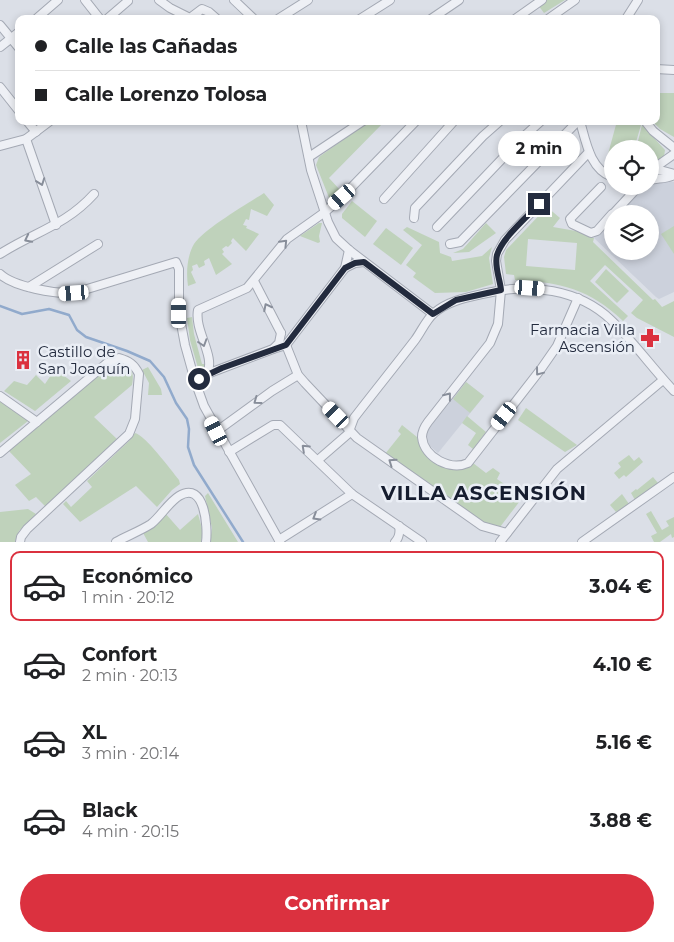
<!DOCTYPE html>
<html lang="es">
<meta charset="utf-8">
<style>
:root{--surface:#fff;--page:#f6f6f6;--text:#202124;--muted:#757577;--line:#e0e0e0;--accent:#db313f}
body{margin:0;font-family:Montserrat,sans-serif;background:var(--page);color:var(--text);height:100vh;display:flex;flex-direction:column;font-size:19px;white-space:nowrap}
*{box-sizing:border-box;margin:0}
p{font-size:16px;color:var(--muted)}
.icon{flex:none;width:28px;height:28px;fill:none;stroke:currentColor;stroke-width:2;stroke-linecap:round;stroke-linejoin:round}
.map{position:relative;height:542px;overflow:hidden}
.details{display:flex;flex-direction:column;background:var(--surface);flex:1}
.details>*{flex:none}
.top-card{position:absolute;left:15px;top:15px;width:645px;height:110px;border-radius:10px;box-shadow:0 2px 8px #0003;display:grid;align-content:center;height:110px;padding:0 20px;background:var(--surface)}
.controls{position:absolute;left:604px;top:140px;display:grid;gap:10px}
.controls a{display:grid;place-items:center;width:55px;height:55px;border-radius:50%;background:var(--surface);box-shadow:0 2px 8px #0003;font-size:25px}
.end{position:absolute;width:22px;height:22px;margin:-11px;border:6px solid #232b3e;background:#fff;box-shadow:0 0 0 2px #fff}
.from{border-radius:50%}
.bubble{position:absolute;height:35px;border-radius:18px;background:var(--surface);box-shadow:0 2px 8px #0003;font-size:16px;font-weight:700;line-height:35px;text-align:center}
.car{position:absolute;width:15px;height:30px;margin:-15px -8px;border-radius:6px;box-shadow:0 0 4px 1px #0007;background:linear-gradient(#fff 24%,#345 0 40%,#fff 0 76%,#345 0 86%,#fff 0)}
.top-card b{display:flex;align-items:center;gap:18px;height:48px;font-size:19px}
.top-card b+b{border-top:1px solid var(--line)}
.top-card i{width:12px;height:12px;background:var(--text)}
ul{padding:9px 0 0;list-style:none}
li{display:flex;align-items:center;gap:15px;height:70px;margin:0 10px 8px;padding:0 10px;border:2px solid transparent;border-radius:10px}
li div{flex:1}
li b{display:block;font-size:19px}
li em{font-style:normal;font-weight:700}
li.active{border-color:var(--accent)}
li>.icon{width:45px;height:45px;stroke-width:1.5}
.cta{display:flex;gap:10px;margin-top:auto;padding:10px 20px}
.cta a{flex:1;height:58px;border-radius:30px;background:var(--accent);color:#fff;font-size:20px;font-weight:700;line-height:58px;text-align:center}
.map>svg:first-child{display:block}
.built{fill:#ccd1dc}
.green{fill:#bfd2bb;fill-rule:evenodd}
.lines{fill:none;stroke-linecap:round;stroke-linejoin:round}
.stream{stroke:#91aacc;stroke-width:2.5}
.minor-casing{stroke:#a4a9b4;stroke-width:10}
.minor{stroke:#eef0f5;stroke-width:8}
.oneway{stroke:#888e9a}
.route{stroke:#232b3e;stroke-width:6}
.labels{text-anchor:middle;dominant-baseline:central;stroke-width:5;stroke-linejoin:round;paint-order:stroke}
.poi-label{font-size:15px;fill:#232b3e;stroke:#eaeef5;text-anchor:end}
.district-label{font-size:20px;font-weight:bold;letter-spacing:1px;fill:#161d2f;stroke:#eaeef5}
</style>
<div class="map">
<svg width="674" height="542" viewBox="0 0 674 542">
<rect width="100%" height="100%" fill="#dbdfe7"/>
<!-- built -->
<g class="built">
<path d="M661 180 674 182V292L659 299 656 297 594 238 612 218V251H650V214H616L642 187 650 186V183Z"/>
<path d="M466 382 484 396 438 453 429 445 427 436V431Z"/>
</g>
<!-- green -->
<g class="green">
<path d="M546 0H565L544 13 538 5Z"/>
<path d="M656 93H674V137L660 129 652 121H656Z"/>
<path d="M369 121H385L329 178 340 190 330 200 316 165 319 157Z"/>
<path d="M617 121H627L641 125 634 149H612V167L605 165Z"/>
<path d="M642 125 665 150 664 157 650 166V149H636Z"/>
<path d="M264 193 274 205 267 216 251 209 249 220 246 219 243 225 247 226 246 228 259 234 246 251 233 238 231 241 232 243 228 247 226 246 222 249 224 252 222 254 232 264 216 275 209 258 204 261 205 265 199 268 197 264 192 266 193 270 191 272 196 283 188 286C186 273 187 256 194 244 204 229 247 204 264 193Z"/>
<path d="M352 201 377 221 365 237 342 218V214Z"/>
<path d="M547 207 560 218 553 227 576 231 594 238 593 242 653 300 655 299 662 307 674 301V337L637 318 631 313 643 300 605 265 590 281 628 316 623 321C590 289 560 282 515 280L514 275 506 274 504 257 506 250ZM528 239 577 243 575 270 526 266Z"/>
<path d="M319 223H322L319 236 320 242 318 243 300 236Z"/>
<path d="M486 223 496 233 469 252 453 253 463 249Z"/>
<path d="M674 226V254L661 234Z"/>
<path d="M407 227 439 242 440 253 451 257 452 261 482 256 492 247 489 258 493 284 466 292 435 293 413 277 416 273 406 265 422 245 403 230Z"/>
<path d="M386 228 413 248 401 265 373 244Z"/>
<path d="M606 269 629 291 617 303 595 282Z"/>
<path d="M192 317 194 334 202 364H205L204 370H201L198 368 190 340 187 318Z"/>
<path d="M117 361C130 366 135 370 132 385L94 417 118 440 46 507 36 497 29 501 15 485 31 474 8 450 107 366Z"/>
<path d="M148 367 161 389 162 395H148L149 383 142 370Z"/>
<path d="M55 369 71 381 35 411 4 391 14 381 27 385 36 375 45 384Z"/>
<path d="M466 382 484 396 470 413 453 399Z"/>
<path d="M0 400 29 417 28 421 0 443Z"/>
<path d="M526 408 577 445 565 452 518 420Z"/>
<path d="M467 416 486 432 473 449 468 445 476 433 462 423Z"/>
<path d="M402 425 417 437 421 448 431 460 441 466 457 469 473 463 486 473 493 468 500 473 497 479 523 497 500 527 484 523 385 454 401 434 398 431Z"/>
<path d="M135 433C145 435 171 470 179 480L180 484 172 490 157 507 136 486 80 522 63 504 66 501 71 507 92 487 87 481 129 441Z"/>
<path d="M629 455 634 461 639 457 643 462 626 477 624 475 619 479 614 473 621 467 618 463Z"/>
<path d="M653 477 658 483 635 500 631 493 636 489 637 490Z"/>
<path d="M208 493 238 542H210L212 528 205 496Z"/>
<path d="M622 494 629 504 616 512 610 505Z"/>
<path d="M28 509 36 514 19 531 15 542H0V512Z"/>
<path d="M651 511 662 530 669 526 666 521 674 517V537L672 538 671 534 660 542H654L651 536 657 533 646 514Z"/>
<path d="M165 513 180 530 198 514 203 532 201 542H148L142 531Z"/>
</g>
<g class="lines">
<!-- stream -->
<path class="stream" d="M0 306 22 314 49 309 69 315 77 330 86 337 127 351 150 361 164 377 176 403 187 419 189 429 188 447 194 465 243 542"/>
<!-- minor casing -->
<g class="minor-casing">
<g id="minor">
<path d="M85 0 100 19"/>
<path d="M159 0 170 8 190 18 202 9 209 12 217 19"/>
<path d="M234 0 254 19"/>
<path d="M36 19 58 0"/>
<path d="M107 19 128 1"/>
<path d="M278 19 308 0"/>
<path d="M360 19 390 0"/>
<path d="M431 19 459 0"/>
<path d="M515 19 542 0"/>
<path d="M548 19 575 0"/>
<path d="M626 19 638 0"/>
<path d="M0 25 19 48"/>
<path d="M0 47 19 32"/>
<path d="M656 69 674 70"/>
<path d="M0 87 19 111"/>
<path d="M27 121 36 132"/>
<path d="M301 121 311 170 328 222 336 238 349 250 433 314"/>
<path d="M580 121C586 142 590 169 612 177"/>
<path d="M645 121 653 131 674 148"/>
<path d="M26 139 56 225"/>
<path d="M0 146 26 139 50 121"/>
<path d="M309 157 363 121"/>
<path d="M650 171 674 154"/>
<path d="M652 171 660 170 674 174"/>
<path d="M650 180C659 178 666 179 674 175"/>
<path d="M601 187 570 219 572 224 591 233 597 231 612 214"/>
<path d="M384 199 454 121"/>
<path d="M613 214 639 186"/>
<path d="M414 218 415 208 483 136 500 121"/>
<path d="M437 227 521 139 541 121"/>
<path d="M450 244 460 242 578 121"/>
<path d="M0 254C34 232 65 226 94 194"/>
<path d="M345 268 355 263 364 262"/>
<path d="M0 274C14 287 55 294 74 293L176 262 179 269V313L185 345 195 381 204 406 280 542"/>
<path d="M254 281 281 333"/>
<path d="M29 287 98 244"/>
<path d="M578 298 557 346 541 369 468 463C451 471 424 458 422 437 422 432 425 426 428 422L490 343 498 324 501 290 496 261 497 254 505 240 589 152"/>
<path d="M286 345 298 375 305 383 357 438 482 526 507 533"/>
<path d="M273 349 286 345 345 268 349 250"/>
<path d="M207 374C216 356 194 331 198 310L247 288 287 239 325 212 342 197 416 121"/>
<path d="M195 381 207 374 273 349 279 343 281 333"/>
<path d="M0 396 37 422"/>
<path d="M217 431 272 391 298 375"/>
<path d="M229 452 273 425H280L352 494 422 542"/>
<path d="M0 453 107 363 119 358C129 361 134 364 139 374L135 419 129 434 27 529 21 537 20 542"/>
<path d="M318 460 348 434 354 418C374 392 395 366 415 340 421 332 426 320 434 313 449 300 469 297 487 293 529 283 579 289 611 320 634 342 652 368 674 391"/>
<path d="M279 540 352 494"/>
<path d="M116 542C127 536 140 531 151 524 161 516 168 503 179 496 205 480 208 527 206 542"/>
<path d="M395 542C399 538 400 531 399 526"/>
<path d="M500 542 557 469 663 380"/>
<path d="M582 542 674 477"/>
</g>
</g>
<!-- minor -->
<use href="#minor" class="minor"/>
</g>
<!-- one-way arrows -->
<defs><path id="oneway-chevron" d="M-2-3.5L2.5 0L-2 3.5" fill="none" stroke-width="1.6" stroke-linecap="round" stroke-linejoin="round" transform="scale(1.25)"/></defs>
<g class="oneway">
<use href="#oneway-chevron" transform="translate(41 182) rotate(70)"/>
<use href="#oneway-chevron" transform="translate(28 239) rotate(153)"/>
<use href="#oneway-chevron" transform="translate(284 243) rotate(-46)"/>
<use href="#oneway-chevron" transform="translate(267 307) rotate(-117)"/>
<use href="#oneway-chevron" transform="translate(203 343) rotate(72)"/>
<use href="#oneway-chevron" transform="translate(539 372) rotate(127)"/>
<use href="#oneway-chevron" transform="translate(448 396) rotate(-52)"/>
<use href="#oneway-chevron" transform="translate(257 401) rotate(144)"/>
<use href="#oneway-chevron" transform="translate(305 448) rotate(-137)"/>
<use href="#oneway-chevron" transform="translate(392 462) rotate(-145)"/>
<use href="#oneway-chevron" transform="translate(316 517) rotate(149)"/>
</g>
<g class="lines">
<!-- route -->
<path class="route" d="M199 379 222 368 286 345 345 268 355 263 364 262 433 314 456 300 501 290C500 279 494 266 497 255 502 238 527 217 539 204"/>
</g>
<!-- icons -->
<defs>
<g id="pharmacy-bare" transform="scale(1.5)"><path d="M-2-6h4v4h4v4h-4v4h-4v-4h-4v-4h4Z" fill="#db313f" stroke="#eaeef5" stroke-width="2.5" paint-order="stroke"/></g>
<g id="building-bare" transform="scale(1.5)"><path d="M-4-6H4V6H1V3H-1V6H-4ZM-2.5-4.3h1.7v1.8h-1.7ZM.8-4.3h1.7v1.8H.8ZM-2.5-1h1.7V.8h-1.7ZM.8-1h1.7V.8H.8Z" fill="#db313f" stroke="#eaeef5" stroke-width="2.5" paint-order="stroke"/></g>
</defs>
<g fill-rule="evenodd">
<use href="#pharmacy-bare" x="650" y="338"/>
<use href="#building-bare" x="23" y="360"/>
</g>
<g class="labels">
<!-- poi labels -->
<g class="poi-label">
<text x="635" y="329">Farmacia Villa<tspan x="635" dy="17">Ascensión</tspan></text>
<text x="38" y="351" text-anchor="start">Castillo de<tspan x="38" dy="17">San Joaquín</tspan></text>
</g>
<!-- district labels -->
<g class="district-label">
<text x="484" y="493">VILLA ASCENSIÓN</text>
</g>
</g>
</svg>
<div class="controls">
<a><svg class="icon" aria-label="locate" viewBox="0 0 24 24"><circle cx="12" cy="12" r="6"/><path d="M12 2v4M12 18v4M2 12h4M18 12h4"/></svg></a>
<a><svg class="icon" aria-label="layers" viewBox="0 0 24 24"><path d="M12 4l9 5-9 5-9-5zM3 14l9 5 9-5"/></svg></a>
</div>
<i class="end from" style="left:199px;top:379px"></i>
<i class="end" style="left:539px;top:204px"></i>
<div class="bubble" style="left:498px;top:131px;width:82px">2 min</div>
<i class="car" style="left:342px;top:197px;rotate:229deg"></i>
<i class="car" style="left:530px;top:288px;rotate:94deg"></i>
<i class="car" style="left:74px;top:293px;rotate:266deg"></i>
<i class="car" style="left:179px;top:313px;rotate:0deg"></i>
<i class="car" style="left:336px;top:415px;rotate:316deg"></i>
<i class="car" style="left:504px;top:416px;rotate:218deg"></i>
<i class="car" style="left:216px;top:431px;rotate:333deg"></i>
<div class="top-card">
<b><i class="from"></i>Calle las Cañadas</b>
<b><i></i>Calle Lorenzo Tolosa</b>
</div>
</div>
<section class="details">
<ul>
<li class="active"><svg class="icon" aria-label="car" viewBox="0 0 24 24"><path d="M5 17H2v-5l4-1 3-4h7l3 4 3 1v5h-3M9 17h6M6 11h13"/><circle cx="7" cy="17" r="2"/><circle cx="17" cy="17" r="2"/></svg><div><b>Económico</b><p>1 min · 20:12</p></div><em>3.04 €</em></li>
<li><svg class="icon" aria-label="car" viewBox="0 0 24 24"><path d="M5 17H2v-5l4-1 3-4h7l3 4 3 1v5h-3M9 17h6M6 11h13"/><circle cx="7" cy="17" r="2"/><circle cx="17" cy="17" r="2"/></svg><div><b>Confort</b><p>2 min · 20:13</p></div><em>4.10 €</em></li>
<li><svg class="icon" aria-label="car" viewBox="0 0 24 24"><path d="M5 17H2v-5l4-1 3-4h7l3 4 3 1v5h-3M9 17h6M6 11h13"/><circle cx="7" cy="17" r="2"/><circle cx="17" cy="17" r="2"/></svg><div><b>XL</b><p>3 min · 20:14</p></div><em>5.16 €</em></li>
<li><svg class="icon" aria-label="car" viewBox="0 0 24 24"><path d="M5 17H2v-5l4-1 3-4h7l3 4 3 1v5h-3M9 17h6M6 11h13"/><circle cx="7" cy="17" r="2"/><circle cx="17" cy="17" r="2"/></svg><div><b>Black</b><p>4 min · 20:15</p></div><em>3.88 €</em></li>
</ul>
<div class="cta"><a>Confirmar</a></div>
</section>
